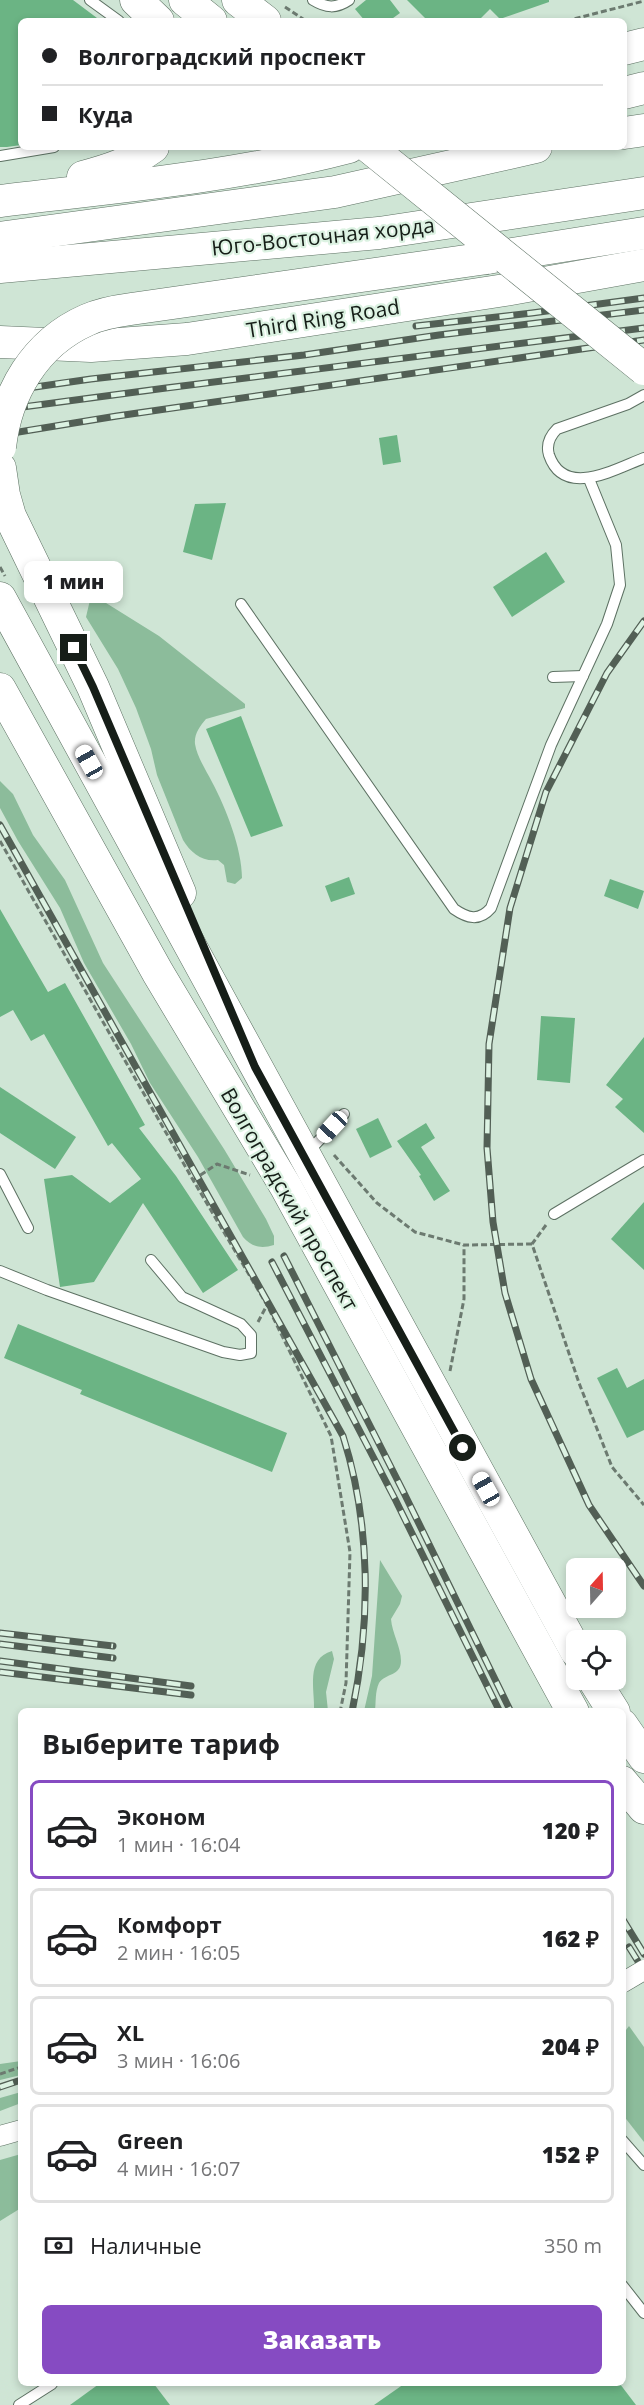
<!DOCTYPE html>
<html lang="ru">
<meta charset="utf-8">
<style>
:root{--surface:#fff;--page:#f2f2f2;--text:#202124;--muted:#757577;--line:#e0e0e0;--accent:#864bc2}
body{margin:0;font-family:"Open Sans",sans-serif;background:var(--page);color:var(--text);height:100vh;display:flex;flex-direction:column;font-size:22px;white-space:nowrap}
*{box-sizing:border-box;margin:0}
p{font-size:20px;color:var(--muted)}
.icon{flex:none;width:33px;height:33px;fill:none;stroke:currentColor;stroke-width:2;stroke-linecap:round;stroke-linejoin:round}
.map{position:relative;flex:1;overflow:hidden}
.side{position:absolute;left:18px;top:1708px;width:608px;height:678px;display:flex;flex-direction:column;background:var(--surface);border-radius:9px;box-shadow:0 3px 9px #0003}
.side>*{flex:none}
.hud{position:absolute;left:18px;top:18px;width:609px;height:132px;border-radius:9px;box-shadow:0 3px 9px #0003;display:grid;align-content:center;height:132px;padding:0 24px;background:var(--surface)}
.needle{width:39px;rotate:20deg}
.controls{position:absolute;left:566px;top:1558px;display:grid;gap:12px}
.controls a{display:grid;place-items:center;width:60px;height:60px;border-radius:9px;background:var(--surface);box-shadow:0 3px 9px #0003;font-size:30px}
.end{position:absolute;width:27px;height:27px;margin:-14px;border:8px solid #161e18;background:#fff;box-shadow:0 0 0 3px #fff}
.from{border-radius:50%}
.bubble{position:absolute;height:42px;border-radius:9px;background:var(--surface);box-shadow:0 3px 9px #0003;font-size:20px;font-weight:800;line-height:42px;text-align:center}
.car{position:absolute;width:18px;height:36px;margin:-18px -9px;border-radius:8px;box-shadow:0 0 4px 2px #0007;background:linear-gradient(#fff 24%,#345 0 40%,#fff 0 76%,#345 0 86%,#fff 0)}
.hud b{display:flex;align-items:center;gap:21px;height:57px;font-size:22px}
.hud b+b{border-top:2px solid var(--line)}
.hud i{width:15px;height:15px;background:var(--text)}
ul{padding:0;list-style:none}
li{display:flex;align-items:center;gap:18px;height:99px;margin:0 12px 9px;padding:0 12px;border:3px solid var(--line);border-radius:9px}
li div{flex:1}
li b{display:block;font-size:22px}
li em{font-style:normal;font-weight:800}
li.on{border-color:var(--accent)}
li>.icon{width:54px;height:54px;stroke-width:1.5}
h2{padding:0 24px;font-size:27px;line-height:72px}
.pay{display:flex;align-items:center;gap:15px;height:66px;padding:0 24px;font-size:22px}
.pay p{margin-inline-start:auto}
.primary-button{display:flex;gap:12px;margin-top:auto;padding:12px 24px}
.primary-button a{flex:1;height:69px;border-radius:9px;background:var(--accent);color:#fff;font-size:24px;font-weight:800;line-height:69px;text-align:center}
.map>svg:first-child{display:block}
.green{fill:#8cbc9b}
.building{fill:#6bb484}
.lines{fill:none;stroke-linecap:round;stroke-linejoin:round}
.service-casing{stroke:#5d7163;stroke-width:12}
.minor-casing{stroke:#5d7163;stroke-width:21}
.primary-casing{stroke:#5d7163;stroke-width:33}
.path{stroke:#6c7a70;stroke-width:3;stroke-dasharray:6 3;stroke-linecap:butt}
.service{stroke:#fff;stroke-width:10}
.minor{stroke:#fff;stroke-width:20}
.primary{stroke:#fff;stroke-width:32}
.rail-casing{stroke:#525f55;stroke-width:7}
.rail{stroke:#dcf2e2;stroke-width:4.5;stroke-dasharray:14;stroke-linecap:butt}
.minor-bridge-casing{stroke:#5d7163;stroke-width:21;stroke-linecap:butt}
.primary-bridge-casing{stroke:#5d7163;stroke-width:33;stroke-linecap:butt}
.minor-bridge{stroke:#fff;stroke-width:20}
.primary-bridge{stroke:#fff;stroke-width:32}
.route{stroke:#161e18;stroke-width:8}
.labels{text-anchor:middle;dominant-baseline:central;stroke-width:4.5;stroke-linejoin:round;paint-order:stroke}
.street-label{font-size:21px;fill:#161e18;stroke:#dcf2e2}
</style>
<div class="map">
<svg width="644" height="2405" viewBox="0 0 644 2405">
<rect width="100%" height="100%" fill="#cfe5d5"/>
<!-- green -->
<g class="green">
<path d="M98 598 159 636 245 704V708L206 719C200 726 194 734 195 744 197 757 206 770 212 782 226 808 242 849 242 878L235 884 227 882 224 865 218 860C202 862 191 853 183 840L157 775 151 749 136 708 118 669 86 617 90 600Z"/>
<path d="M0 781 13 794 33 835 65 880 103 963 224 1149 266 1219 274 1236V1245C261 1249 252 1247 243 1237L198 1157 150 1083 131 1044 84 963 60 908 18 841 0 808Z"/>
<path d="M380 1560 402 1596 400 1604 391 1619C392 1633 401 1647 401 1661 401 1676 386 1673 379 1683 375 1691 376 1703 375 1711H364L372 1676Z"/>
<path d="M332 1651 334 1659 326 1692 328 1711H314C315 1689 305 1659 332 1651Z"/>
<path d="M629 2026 644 2047V2142L623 2115V2034Z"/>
<path d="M21 2061V2075L0 2080V2064Z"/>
<path d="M21 2092V2103L0 2111V2098Z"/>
<path d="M21 2154V2208L0 2221V2160Z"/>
</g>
<!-- building -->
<g class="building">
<path d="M0 0H73L101 21H21V145L7 147H0Z"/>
<path d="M366 0H390L400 13 389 21H365L355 9Z"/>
<path d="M407 0H549V2L500 19 490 9 478 21H428Z"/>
<path d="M397 435 401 462 383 465 379 438Z"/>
<path d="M226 503 212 560 183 552 195 504Z"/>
<path d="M546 552 565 582 512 617 493 587Z"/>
<path d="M241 716 283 826 251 837 206 729Z"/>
<path d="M349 877 355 894 331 902 325 886Z"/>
<path d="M610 879 644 891 638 909 604 896Z"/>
<path d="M0 909 48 992 65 983 145 1125 139 1128 176 1176 238 1270 203 1293 143 1203 94 1282 60 1287 44 1179 72 1175 110 1203 141 1179 112 1143 108 1146 44 1034 31 1041 13 1010 0 1017Z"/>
<path d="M541 1016 575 1018 570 1083 537 1080Z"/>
<path d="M644 1037V1133L615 1107 623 1099 606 1085Z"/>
<path d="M0 1087 76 1137 55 1169 0 1133Z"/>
<path d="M378 1118 392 1147 370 1158 356 1129Z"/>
<path d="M426 1123 435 1138 421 1147 450 1191 434 1201 419 1176 421 1175 397 1141Z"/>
<path d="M644 1202V1270L611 1239Z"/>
<path d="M18 1324 287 1433 272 1472 80 1394 82 1390 4 1358Z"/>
<path d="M617 1368 627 1388 644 1379V1430L627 1438 597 1378Z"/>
<path d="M99 2384H154L170 2405H70Z"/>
<path d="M404 2384H620L636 2405H374Z"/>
</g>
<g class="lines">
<!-- service casing -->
<g class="service-casing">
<g id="service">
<path d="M90 0 119 21"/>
<path d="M313 0C326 8 336 9 349 0"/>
<path d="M0 156 54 147"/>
<path d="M644 395 628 404 557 429C550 436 546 445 549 455 564 499 615 469 644 458"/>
<path d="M241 604 454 909C467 918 479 922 491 908L551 745 607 624 620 585 616 545 589 479"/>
<path d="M553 677 583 676"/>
<path d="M307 1153 344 1114"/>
<path d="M0 1174 28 1228"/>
<path d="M554 1214 644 1160"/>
<path d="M0 1271 47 1290 223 1352 240 1355 251 1353V1335L241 1324 182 1297 151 1260"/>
<path d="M622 2140 644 2165"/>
<path d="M622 2285 644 2313"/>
<path d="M19 2405 52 2384"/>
</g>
</g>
<!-- minor casing -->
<g class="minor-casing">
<path id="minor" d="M0 2136 21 2130"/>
</g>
<!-- primary casing -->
<g class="primary-casing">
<g id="primary">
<path d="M136 0 158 21"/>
<path d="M185 0 211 21"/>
<path d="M238 0 265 21"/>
<path d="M624 49 644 44"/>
<path d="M624 93 644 88"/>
<path d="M624 133 644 130"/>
<path d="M83 177C109 170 131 163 153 147"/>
<path d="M0 201C117 187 235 177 349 147"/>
<path d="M0 238 335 192 536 147"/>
<path d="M487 258 644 233"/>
<path d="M0 267 379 233 644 193"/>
<path d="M0 342 91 346 187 339 505 290 644 265"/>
<path d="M0 468 4 495 10 516 93 687 180 893"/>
<path d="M0 598 576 1651"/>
<path d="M0 689 158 973 286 1187 573 1712"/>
<path d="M594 1680 614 1712"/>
<path d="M622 1725 644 1757"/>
<path d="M622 1782 644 1808"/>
</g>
</g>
<!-- path -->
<g class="path">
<path d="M285 7 306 21"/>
<path d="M566 21 644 1"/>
<path d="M0 567 5 576"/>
<path d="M0 841 193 1180 267 1305 331 1436 350 1552 346 1683 340 1712"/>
<path d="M334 1155 377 1203 415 1232 464 1245 532 1244"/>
<path d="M193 1180 217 1164 250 1175"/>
<path d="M546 1225 532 1244 579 1383 612 1467 644 1505"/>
<path d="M258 1322 267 1305"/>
<path d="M450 1371 464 1299V1245"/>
<path d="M0 2074 21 2067"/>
</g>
<!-- service -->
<use href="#service" class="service"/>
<!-- minor -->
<use href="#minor" class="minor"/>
<!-- primary -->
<use href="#primary" class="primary"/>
<!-- rail casing -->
<g class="rail-casing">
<g id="rail">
<path d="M416 326 532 313 644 298"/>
<path d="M0 392 91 379 304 355 439 335 644 310"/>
<path d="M0 410 166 388 644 328"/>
<path d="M0 435 117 416 644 340"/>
<path d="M644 621 607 673 546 792 510 908 489 1044 487 1148 493 1222 505 1293 531 1379 589 1505 644 1586"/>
<path d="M0 825 343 1436C371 1525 371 1621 352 1712"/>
<path d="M284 1256 404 1493 511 1712"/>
<path d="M272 1262 395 1499 500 1712"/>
<path d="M0 1633 113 1646"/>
<path d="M0 1644 113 1658"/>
<path d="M0 1661 191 1686"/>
<path d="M0 1672 191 1695"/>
<path d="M622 1918 644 1954"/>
<path d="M629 1947 644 1971"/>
<path d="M0 2087 21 2080"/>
</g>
</g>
<!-- rail -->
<use href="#rail" class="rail"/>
<!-- minor-bridge casing -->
<g class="minor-bridge-casing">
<path id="minor-bridge" d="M622 1983 644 1970"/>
</g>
<!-- primary-bridge casing -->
<g class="primary-bridge-casing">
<g id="primary-bridge">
<path d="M369 147 644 369"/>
<path d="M0 447C6 393 35 343 87 320 100 314 116 311 131 309L487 258"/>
</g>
</g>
<!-- minor-bridge -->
<use href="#minor-bridge" class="minor-bridge"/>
<!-- primary-bridge -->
<use href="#primary-bridge" class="primary-bridge"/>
</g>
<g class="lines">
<!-- route -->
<path class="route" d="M74 648 93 687 255 1067 463 1448"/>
</g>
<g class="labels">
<!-- street labels -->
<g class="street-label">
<text transform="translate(323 236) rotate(-6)">Юго-Восточная хорда</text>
<text transform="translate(323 318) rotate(-9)">Third Ring Road</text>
<text transform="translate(290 1199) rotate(60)">Волгоградский проспект</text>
</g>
</g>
</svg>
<div class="controls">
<a><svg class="needle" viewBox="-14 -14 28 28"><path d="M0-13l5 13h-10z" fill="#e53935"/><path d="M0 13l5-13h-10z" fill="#757577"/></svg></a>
<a><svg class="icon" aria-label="locate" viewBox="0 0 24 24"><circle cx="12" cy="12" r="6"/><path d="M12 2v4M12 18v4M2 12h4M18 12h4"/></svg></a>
</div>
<i class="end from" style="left:463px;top:1448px"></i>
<i class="end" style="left:74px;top:648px"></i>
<div class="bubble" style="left:24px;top:561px;width:99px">1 мин</div>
<i class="car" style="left:89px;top:762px;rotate:331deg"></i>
<i class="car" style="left:332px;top:1127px;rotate:223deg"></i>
<i class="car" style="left:486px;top:1489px;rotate:331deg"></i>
<div class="hud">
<b><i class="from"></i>Волгоградский проспект</b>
<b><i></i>Куда</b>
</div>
<section class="side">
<h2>Выберите тариф</h2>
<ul>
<li class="on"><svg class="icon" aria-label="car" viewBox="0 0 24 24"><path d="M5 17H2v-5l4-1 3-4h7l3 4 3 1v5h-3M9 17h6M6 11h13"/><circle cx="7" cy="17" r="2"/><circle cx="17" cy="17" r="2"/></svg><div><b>Эконом</b><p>1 мин · 16:04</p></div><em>120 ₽</em></li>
<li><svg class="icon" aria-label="car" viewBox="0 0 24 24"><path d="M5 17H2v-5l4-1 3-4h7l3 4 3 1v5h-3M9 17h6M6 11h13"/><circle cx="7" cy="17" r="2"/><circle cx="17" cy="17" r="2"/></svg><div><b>Комфорт</b><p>2 мин · 16:05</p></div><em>162 ₽</em></li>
<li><svg class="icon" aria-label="car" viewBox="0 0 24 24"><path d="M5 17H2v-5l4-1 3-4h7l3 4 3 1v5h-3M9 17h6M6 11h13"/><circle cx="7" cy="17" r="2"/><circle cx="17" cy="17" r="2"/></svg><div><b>XL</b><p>3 мин · 16:06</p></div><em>204 ₽</em></li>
<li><svg class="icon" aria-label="car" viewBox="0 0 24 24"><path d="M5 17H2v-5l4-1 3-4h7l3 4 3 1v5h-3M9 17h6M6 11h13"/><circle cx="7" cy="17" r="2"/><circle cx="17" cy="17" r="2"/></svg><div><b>Green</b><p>4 мин · 16:07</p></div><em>152 ₽</em></li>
</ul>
<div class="pay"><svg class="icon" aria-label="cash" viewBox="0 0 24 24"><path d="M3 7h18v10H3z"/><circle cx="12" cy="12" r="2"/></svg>Наличные<p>350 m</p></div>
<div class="primary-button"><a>Заказать</a></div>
</section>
</div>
